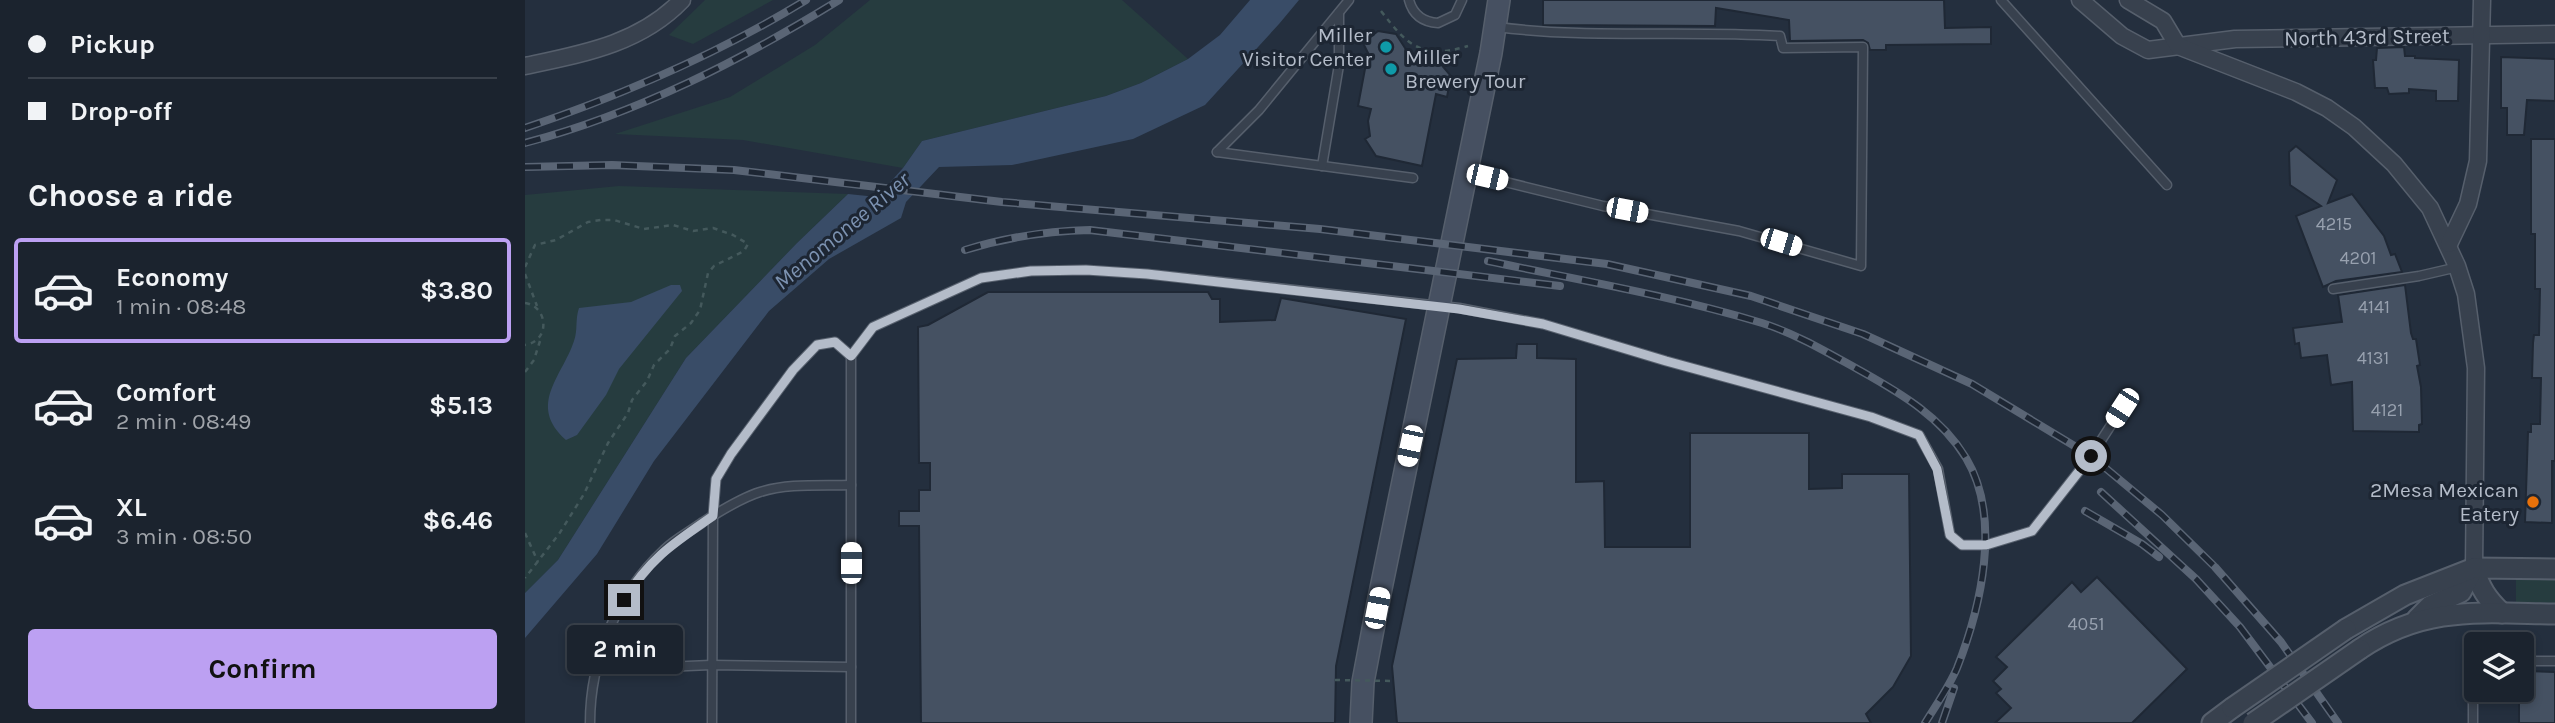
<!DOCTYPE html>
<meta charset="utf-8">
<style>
:root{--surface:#1b232e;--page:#282f3a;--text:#f1f3f6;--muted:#a0a4aa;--line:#39404a;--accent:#bca0f2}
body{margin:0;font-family:Karla,sans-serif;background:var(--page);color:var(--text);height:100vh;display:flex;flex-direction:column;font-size:26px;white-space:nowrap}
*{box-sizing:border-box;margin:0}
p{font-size:23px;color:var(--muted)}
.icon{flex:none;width:38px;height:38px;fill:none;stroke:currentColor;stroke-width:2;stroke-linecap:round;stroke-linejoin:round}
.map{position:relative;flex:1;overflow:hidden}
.sheet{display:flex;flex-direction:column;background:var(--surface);width:525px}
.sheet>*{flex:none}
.guide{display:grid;align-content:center;height:154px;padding:0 28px;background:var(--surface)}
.tools{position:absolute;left:1939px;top:632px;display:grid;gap:14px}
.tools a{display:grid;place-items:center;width:70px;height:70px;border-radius:7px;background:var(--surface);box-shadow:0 4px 10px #0003,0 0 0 2px var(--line);font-size:35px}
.end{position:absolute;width:32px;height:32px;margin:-16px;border:9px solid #b4bcc9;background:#111;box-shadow:0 0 0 4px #111}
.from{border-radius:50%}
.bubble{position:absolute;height:49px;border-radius:7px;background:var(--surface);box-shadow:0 4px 10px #0003,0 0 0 2px var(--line);font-size:23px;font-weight:700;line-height:49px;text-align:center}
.car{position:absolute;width:21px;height:42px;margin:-21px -10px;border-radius:9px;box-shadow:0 0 5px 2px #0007;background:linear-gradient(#fff 24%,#345 0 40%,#fff 0 76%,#345 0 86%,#fff 0)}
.guide b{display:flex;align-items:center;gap:24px;height:66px;font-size:26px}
.guide b+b{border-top:2px solid var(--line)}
.guide i{width:18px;height:18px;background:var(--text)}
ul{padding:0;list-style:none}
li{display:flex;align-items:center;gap:21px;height:105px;margin:0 14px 10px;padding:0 14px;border:4px solid transparent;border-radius:7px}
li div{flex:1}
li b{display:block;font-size:26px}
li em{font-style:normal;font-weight:700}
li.on{border-color:var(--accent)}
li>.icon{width:63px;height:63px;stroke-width:1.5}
h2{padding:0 28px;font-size:32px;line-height:84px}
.primary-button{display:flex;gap:14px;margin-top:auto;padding:14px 28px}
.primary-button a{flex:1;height:80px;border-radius:7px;background:var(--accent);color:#111;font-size:28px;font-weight:700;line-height:80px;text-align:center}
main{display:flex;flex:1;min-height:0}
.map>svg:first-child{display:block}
.green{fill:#263c3f}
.water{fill:#394c67}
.building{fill:#455162;stroke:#1f2835;stroke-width:2}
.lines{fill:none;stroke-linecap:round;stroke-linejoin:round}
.service-casing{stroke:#565f6c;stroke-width:11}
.minor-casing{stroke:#565f6c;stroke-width:19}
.tertiary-casing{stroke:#565f6c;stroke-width:23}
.secondary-casing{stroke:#565f6c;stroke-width:24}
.path{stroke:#44595c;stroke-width:2.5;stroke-dasharray:5 5;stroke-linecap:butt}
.service{stroke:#38414e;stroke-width:8}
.minor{stroke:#38414e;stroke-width:16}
.tertiary{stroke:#38414e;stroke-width:19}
.secondary{stroke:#465061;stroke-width:21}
.rail-casing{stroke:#5a6575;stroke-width:8}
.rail{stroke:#1d2633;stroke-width:5;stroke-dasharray:16;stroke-linecap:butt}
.tertiary-bridge-casing{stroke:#565f6c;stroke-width:23;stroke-linecap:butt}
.path-bridge{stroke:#44595c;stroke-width:2.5;stroke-dasharray:5 5;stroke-linecap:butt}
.tertiary-bridge{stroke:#38414e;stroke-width:19}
.route{stroke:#b4bcc9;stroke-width:9}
.culture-dot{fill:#0f9aa8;stroke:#1d2633;stroke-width:2.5}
.food-dot{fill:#e8710a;stroke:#1d2633;stroke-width:2.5}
.labels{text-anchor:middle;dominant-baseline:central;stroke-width:6;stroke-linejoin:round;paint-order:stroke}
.number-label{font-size:18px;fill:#98a1af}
.poi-label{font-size:21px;fill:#b4bcc9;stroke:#1d2633;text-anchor:end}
.street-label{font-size:21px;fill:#b4bcc9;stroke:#1d2633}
.water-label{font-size:23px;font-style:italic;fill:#7c92b1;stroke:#1d2633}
</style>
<main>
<section class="sheet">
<div class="guide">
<b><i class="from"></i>Pickup</b>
<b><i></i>Drop-off</b>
</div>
<h2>Choose a ride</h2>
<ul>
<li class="on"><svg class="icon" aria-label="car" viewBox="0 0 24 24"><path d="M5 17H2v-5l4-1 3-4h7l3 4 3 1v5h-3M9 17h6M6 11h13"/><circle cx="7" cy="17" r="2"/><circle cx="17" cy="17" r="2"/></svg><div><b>Economy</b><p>1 min · 08:48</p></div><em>$3.80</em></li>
<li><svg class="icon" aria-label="car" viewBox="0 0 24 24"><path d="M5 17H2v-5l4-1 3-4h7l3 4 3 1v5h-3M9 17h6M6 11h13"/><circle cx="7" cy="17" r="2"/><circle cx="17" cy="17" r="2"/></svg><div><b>Comfort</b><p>2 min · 08:49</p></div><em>$5.13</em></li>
<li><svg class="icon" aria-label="car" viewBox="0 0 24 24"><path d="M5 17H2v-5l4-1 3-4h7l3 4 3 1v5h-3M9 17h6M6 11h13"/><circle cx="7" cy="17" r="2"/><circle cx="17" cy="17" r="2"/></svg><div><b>XL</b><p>3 min · 08:50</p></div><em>$6.46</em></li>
</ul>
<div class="primary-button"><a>Confirm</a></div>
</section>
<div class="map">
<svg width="2030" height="723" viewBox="0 0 2030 723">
<rect width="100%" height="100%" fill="#242f3e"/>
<!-- green -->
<g class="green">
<path d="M180 0H248L168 44 144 35Z"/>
<path d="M345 0H597L663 59 616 83 581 96 397 141 378 168 218 140 90 134 205 97 290 45Z"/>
<path d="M94 186 323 194 272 243 161 358 33 560 0 593V195Z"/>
<path d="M1991 580H2030V603L1991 602Z"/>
</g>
<!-- water -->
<g class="water">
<path d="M725 0H774L754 24 680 105 608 139 487 165 414 167 381 202 376 218 304 259 244 311 129 461 72 554 0 638V593L33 560 161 358 272 243 323 194 352 197 378 168 397 141 581 96 616 83 663 59 695 35Z"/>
<path d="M146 285H155L157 291 94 369 81 395 52 435 41 440C2 405 37 377 49 341 53 330 50 319 54 308L106 302Z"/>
</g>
<!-- building -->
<g class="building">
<path d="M1018 0H1419L1420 28 1466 27V44L1361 45V50H1345L1343 43 1338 40 1265 41 1264 20 1191 8 1190 26 1018 25Z"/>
<path d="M853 31 871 34 882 51 896 60 915 63 926 76 922 97 911 94 897 166 851 156 840 139 845 136 843 121 846 109 833 106 843 53 838 43Z"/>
<path d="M1879 47 1880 56H1890V58L1934 60 1933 101H1911V91L1884 89V93L1864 94 1862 88H1850L1848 60H1851L1852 48Z"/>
<path d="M1976 57 2030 59V101L2002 100 1999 135H1982V108H1976Z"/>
<path d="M2006 139H2030V461H2027V523L2000 522 2003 432H2006V424H2015L2016 378H2007L2008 343 2009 335H2014L2015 289H2010V234H2006Z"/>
<path d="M1771 146 1812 180 1803 203 1827 194 1859 236 1866 255 1870 254 1877 272 1811 281 1798 287 1771 216 1796 206 1765 185 1764 152Z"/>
<path d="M1880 285 1886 333 1888 339H1891L1895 365 1892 366 1896 387 1897 424 1894 425V432L1828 431 1827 382 1806 385 1802 355 1776 358 1774 343 1770 344 1768 328 1817 322 1813 295Z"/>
<path d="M463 292H683L687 299H695V322L750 320 756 298 881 319 811 666 810 723H396L394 526H374V511H394V490H405V463H394L393 327 403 325Z"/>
<path d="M992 344H1012V358L1051 359V482L1079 481 1080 547H1165V433H1284V489L1317 488V474H1384L1386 656 1368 687 1341 714 1346 723H872L867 666 932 359 991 358Z"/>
<path d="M1572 577 1662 669 1607 723H1470L1486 708 1471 693 1476 689 1468 681 1482 667 1471 657 1547 582 1556 592Z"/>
<path d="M1997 671 2030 672V723H1994V690H1997Z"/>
</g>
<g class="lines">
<!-- service casing -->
<g class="service-casing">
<g id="service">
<path d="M884 0C888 15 898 22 913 23L930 15 937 0"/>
<path d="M1476 0 1642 185"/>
<path d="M692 152 734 110 824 0"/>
<path d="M692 152 888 178"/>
<path d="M797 166 814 65V13"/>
<path d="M944 173 1078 206 1214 231 1336 266 1338 47 1258 48 1255 36C1160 30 1065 39 972 27"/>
<path d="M1808 289 1894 276 1933 267"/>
<path d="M1997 661H2030"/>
<path d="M70 670 186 665 326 667"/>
<path d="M65 723C65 659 92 594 139 550 150 539 166 531 178 522 195 511 216 498 235 492 264 483 296 486 326 485"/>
<path d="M187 723 188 516 191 479 206 454 268 370 292 345 310 342 326 356"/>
<path d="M326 723V356L348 327 456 278 506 271 561 270 622 274 934 308 1018 324 1141 361 1346 417 1394 435 1413 469 1425 535 1437 545H1461L1507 531 1566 456 1597 408"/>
<path d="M1948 723V697L1951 687"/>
</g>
</g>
<!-- minor casing -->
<g class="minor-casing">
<g id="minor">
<path d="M1555 0 1597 36 1623 50 1710 39 2030 34"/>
<path d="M1603 0 1638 21 1653 46 1771 92 1802 108 1829 127 1869 164 1905 208 1932 266 1941 294 1951 368 1949 568"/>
<path d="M0 66C57 54 115 44 157 0"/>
<path d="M1924 244 1943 204 1953 161 1957 0"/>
</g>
</g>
<!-- tertiary casing -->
<g class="tertiary-casing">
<g id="tertiary">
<path d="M1949 568C1955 588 1962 599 1977 613"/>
<path d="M1892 619 1905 606 1936 592 1949 568"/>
<path d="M1821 629 1880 595 1949 568 2030 569"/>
<path d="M1835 649C1900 605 1956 613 2030 614"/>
<path d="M1687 723 1707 708"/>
</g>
</g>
<!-- secondary casing -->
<g class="secondary-casing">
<path id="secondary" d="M836 723 838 682 852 608 966 53 974 0"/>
</g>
<!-- path -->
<g class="path">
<path d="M856 11C883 46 897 60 943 46"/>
<path d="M0 267 10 245 31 240 63 222 76 220H89L119 229 148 225 168 231 188 228 208 235 223 244 219 251 189 266 183 273 175 310 166 323 150 336 145 349 129 365 122 381 107 400 103 413 83 443 59 494 34 534 0 578"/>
<path d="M0 274 12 306"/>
<path d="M0 303C23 306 26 341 0 345"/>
<path d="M0 372 9 360 15 341"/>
<path d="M0 533 13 562"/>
</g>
<!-- service -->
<use href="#service" class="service"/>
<!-- minor -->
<use href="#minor" class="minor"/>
<!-- tertiary -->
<use href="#tertiary" class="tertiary"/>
<!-- secondary -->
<use href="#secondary" class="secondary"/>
<!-- rail casing -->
<g class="rail-casing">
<g id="rail">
<path d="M0 128C97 95 193 54 281 0"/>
<path d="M0 143C113 113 215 61 314 0"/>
<path d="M0 167 87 165 209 170 477 202 795 229 1082 264 1226 296 1338 334 1447 384 1566 456 1637 515 1690 567 1756 642 1813 723"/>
<path d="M440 250C482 237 521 231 565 230L1035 286"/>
<path d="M963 261C1054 280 1148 296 1237 323 1272 334 1305 354 1336 371 1377 394 1416 417 1441 458 1477 518 1456 607 1432 668 1424 687 1411 705 1400 723"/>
<path d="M1576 492 1671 579 1715 627 1787 723"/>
<path d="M1560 511 1617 544 1634 557"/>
<path d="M1417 723 1429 688"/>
</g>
</g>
<!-- rail -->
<use href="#rail" class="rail"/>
<!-- tertiary-bridge casing -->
<g class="tertiary-bridge-casing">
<g id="tertiary-bridge">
<path d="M1707 708 1821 629"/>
<path d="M1728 723 1835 649"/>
</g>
</g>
<!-- path-bridge -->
<path class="path-bridge" d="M810 680 868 681"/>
<!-- tertiary-bridge -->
<use href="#tertiary-bridge" class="tertiary-bridge"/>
</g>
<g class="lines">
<!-- route -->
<path class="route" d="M99 600C125 558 149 543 188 516L191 479 206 454 268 370 292 345 310 342 326 356 348 327 456 278 506 271 561 270 622 274 934 309 1018 324 1141 361 1346 417 1394 435 1412 469 1425 535 1437 545H1461L1507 531 1566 456"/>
</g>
<!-- markers -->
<g class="culture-dot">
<circle cx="861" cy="47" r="7"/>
<circle cx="866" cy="69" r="7"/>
</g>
<circle class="food-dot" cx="2008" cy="502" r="7"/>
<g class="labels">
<!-- number labels -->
<g class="number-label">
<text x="1809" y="224">4215</text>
<text x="1833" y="258">4201</text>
<text x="1849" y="307">4141</text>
<text x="1848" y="358">4131</text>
<text x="1862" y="410">4121</text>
<text x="1561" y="624">4051</text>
</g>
<!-- poi labels -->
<g class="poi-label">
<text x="847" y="35">Miller<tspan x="847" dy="24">Visitor Center</tspan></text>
<text x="880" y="57" text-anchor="start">Miller<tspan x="880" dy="24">Brewery Tour</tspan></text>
<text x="1994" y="490">2Mesa Mexican<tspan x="1994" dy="24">Eatery</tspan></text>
</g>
<!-- street labels -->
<g class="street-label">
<text transform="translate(1842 37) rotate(-1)">North 43rd Street</text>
</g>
<!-- water labels -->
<g class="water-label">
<text transform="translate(317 231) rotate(-40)">Menomonee River</text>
</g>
</g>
</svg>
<div class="tools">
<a><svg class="icon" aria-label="layers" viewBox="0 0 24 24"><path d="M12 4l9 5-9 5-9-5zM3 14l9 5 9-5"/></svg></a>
</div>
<i class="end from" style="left:1566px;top:456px"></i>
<i class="end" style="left:99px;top:600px"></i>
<div class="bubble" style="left:42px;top:625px;width:116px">2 min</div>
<i class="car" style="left:962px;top:177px;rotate:103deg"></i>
<i class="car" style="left:1102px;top:210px;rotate:101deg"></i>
<i class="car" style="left:1256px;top:242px;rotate:107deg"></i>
<i class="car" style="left:1597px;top:408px;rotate:213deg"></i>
<i class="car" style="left:885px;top:446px;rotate:192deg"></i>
<i class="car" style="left:326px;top:563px;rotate:0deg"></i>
<i class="car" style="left:852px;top:608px;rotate:11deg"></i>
</div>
</main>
